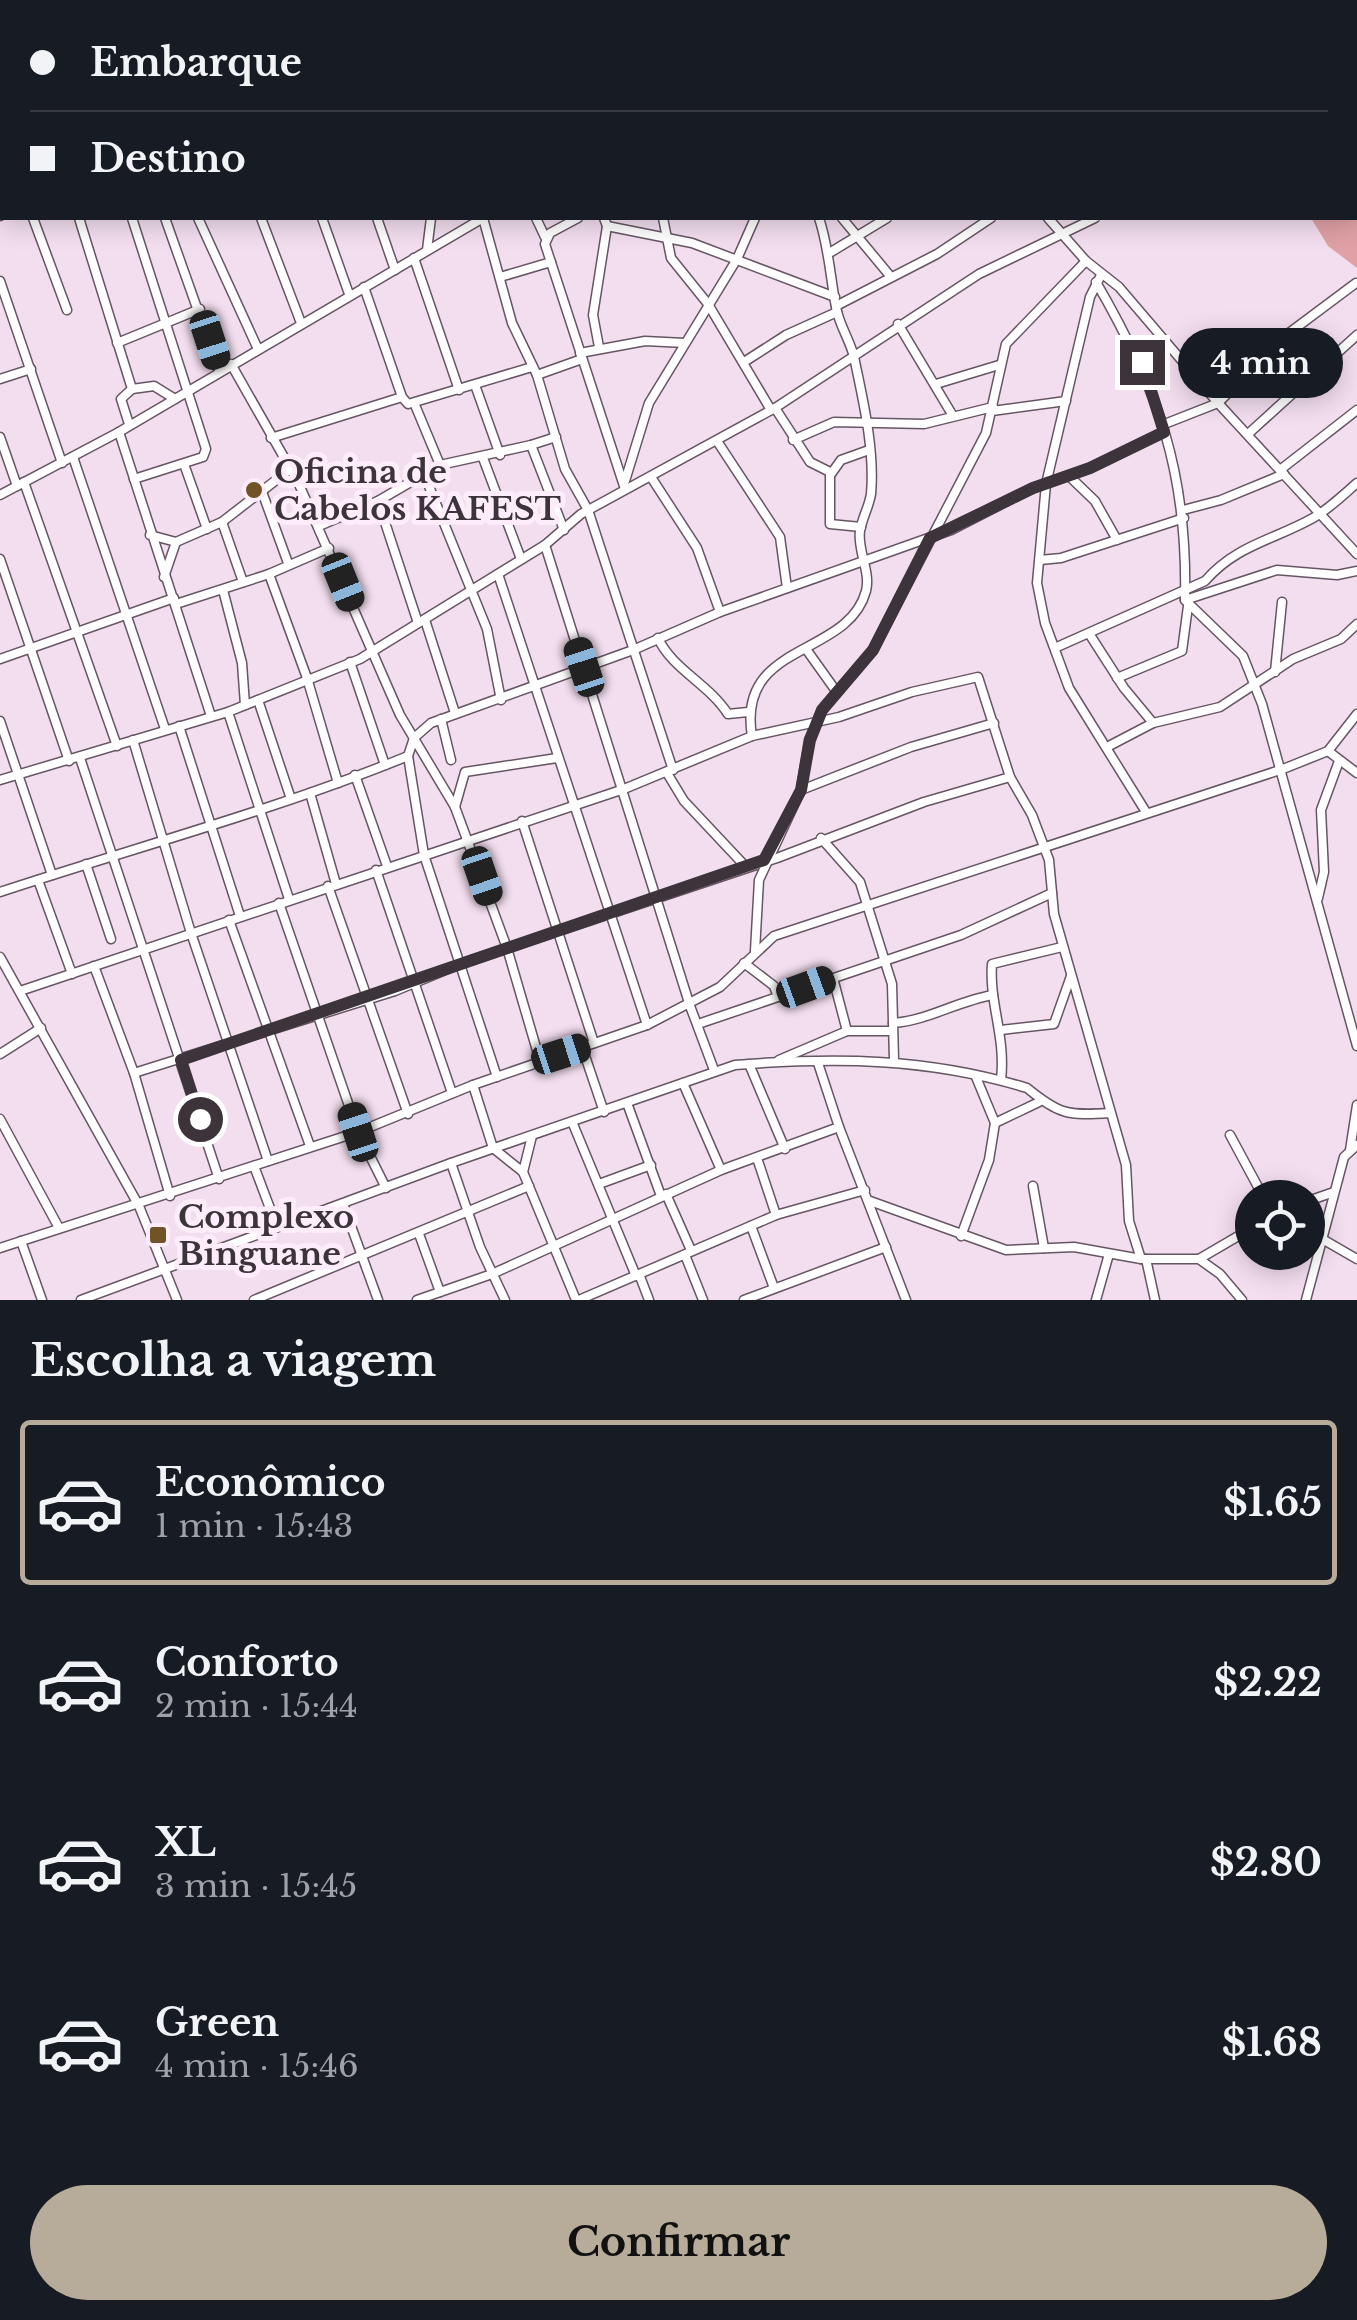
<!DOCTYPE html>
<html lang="pt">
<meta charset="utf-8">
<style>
:root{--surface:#171b24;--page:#242831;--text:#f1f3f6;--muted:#9ea1a6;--line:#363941;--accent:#b7ab99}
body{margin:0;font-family:"Libre Baskerville",serif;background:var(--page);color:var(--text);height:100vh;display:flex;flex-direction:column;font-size:38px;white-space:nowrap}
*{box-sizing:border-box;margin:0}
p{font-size:32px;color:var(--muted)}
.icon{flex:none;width:55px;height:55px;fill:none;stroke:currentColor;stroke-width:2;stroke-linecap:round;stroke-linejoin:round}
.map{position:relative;height:1300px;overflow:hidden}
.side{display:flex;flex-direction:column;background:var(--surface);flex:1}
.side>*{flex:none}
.hud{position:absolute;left:0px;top:0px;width:1358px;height:220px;box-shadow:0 5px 25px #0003;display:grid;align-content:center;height:220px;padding:0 30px;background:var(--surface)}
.fabs{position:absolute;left:1235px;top:1180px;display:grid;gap:20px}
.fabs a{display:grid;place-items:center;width:90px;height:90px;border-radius:50%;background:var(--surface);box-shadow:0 5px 25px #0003;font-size:50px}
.end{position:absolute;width:45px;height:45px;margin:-22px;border:12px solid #3c343a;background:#fff;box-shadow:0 0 0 5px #fff}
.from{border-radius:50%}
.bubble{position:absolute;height:70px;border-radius:35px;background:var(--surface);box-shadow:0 5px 25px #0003;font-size:32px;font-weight:800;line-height:70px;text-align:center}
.car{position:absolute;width:30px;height:60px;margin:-30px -15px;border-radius:12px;box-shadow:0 0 8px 2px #0007;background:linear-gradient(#222 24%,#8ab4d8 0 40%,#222 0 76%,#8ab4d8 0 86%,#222 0)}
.hud b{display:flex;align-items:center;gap:35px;height:95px;font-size:38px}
.hud b+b{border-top:2px solid var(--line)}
.hud i{width:25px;height:25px;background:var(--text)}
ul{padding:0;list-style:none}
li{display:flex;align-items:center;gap:30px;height:165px;margin:0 20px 15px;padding:0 10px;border:5px solid transparent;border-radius:10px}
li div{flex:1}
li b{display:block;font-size:38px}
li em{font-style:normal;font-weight:800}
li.active{border-color:var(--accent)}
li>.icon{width:90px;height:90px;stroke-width:1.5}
h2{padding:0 30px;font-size:45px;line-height:120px}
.action{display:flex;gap:20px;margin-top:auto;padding:20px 30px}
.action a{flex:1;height:115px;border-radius:60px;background:var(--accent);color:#111;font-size:40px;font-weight:800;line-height:115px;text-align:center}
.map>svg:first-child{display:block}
.green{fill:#e0a1a6}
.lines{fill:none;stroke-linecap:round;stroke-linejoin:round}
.minor-casing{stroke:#665563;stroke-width:11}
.minor{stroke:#fff;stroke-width:8}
.route{stroke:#3c343a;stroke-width:12}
.poi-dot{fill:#705427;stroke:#fdecfa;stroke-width:4}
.labels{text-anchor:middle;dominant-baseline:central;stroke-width:10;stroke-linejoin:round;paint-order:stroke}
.poi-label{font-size:32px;font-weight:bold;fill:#3c343a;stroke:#fdecfa;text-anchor:start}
</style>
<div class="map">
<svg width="1357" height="1300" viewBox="0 0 1357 1300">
<rect width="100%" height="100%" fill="#f3deef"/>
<!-- green -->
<path class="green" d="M1281 0H1357V268L1328 246 1311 218H1355V2Z"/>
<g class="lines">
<!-- minor casing -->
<g class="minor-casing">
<g id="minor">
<path d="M110 0 111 2"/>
<path d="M181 0 183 2"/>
<path d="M240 0 241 2"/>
<path d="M355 0 356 2"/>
<path d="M405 0 406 2"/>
<path d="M644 0 645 2"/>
<path d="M804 0V2"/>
<path d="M843 0 845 2"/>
<path d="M1064 0 1065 2"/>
<path d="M1107 0 1113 2"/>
<path d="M1150 0V2"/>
<path d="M341 2 345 0"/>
<path d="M515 2V0"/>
<path d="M607 2 612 0"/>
<path d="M702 2 705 0"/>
<path d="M855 2 859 0"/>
<path d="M926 2 928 0"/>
<path d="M1012 2 1017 0"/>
<path d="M1200 2 1204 0"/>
<path d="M0 63 2 65"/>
<path d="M0 88 2 85"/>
<path d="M0 194 2 201"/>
<path d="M0 216 2 214"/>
<path d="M33 218 67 310"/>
<path d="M79 218 132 389 121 399 129 424"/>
<path d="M132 218 206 449 203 457 134 479"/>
<path d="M165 218 219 370"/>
<path d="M198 218 257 347"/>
<path d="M261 218 301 323"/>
<path d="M322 218 349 294"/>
<path d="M377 218 395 270"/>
<path d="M483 218 512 323 537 375 565 469 588 510 673 770"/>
<path d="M536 218 545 237"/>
<path d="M578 218 550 233 545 244 625 489"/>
<path d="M663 218 671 258 708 304 771 410"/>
<path d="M842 218 891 277"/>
<path d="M1048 218 1086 261 1119 287 1218 403 1357 554"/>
<path d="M607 226 692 243 835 297"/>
<path d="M427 250 431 218"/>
<path d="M831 252 887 218"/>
<path d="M414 258 459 390"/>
<path d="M1101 275 1090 297 1046 484 1037 583 1045 623 1069 688 1146 812"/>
<path d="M500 277 551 262"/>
<path d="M0 281 62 463"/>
<path d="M1096 282C1159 390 1188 474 1185 600L1243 656 1262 704 1357 1046"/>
<path d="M364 287 402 397 408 404 532 367"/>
<path d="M836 306 937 254 991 218"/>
<path d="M898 324 953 416"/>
<path d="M117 343 200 309"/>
<path d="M599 347 593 315 607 226 604 218"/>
<path d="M580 353 645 341 685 343"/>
<path d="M744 362 786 335 837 312"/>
<path d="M231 364 298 482 400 715 455 807 507 948 540 1061"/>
<path d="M537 375 582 359"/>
<path d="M0 379 31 369"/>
<path d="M936 384 999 365"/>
<path d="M475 385 500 455"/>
<path d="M132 389 154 386 175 399"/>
<path d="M415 405 440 465"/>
<path d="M775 408 810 462 830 472V524L861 527"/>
<path d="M992 411 1066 401"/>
<path d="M1162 425 1218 403 1285 336 1356 283"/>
<path d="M119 432 211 716"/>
<path d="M1248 434 1357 335"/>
<path d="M0 437 17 486"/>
<path d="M271 438 402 397"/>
<path d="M793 440 834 422 924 424 993 407"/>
<path d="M717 441 780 537 787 588"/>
<path d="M531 445 556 437"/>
<path d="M73 457 165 729"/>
<path d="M483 458 521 559"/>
<path d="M184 464 207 529"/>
<path d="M1280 470 1357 410"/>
<path d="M424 474 487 629 501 700"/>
<path d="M831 474 841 460 869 450"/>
<path d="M1069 476 1095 501 1117 540"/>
<path d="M651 477 697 548 720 612"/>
<path d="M625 481 649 403 737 259 755 218"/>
<path d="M24 482 117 746"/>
<path d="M261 489 288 563"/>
<path d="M0 495 119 432 483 218"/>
<path d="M378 501 418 623"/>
<path d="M1183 510 1221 500 1284 474"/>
<path d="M222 522 243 582"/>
<path d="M319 526 378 501 440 465 531 445 564 530"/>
<path d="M150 535 176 542"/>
<path d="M545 545 690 1006 714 1070"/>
<path d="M0 559 69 761"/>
<path d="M1040 560 1061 558 1184 518"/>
<path d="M269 574 307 678 338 783"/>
<path d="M498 574 647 1025"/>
<path d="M164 577 176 542 222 522 289 470"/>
<path d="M223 590 242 663 245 705"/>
<path d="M1185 600 1277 570 1337 575 1357 571"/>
<path d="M176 604 269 574 329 548"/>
<path d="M425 620 455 713"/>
<path d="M1090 635 1124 688 1153 723"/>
<path d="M658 638C672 669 709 684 728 714L748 712"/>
<path d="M1057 647 1205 581C1236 545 1274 540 1313 518 1329 509 1343 495 1357 483"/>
<path d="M806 649 836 691"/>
<path d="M0 659 174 598"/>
<path d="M350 662 385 765"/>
<path d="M1275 672 1282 602"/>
<path d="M1117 678 1182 651 1188 606"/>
<path d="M258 700 291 799"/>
<path d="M228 712 289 899"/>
<path d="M441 719 451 760"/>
<path d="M0 721 52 875"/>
<path d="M179 726 240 916"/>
<path d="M752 736C736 641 848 658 866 591 871 572 857 550 860 531 862 518 869 507 871 494 875 450 863 400 854 357 850 340 839 325 836 307 830 276 829 248 819 218"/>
<path d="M133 740 191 933 268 1161"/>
<path d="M1107 747 1153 723 1220 707 1293 659 1341 639 1357 624"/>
<path d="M1328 751 1357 773"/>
<path d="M408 756 424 855 497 1077"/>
<path d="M80 758 219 1179"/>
<path d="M667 773 684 801 746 867"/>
<path d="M355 775 387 866"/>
<path d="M0 780 228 712 360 659 545 545 581 514 775 408 979 274 1095 218"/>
<path d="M801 790 911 747 994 723"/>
<path d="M310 793 336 884"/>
<path d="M455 807 465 772 557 758"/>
<path d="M522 821 594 1043"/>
<path d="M821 838 860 882 892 984 894 1060"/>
<path d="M86 864 111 939"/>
<path d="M376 870 452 1093"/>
<path d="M38 880 72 974"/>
<path d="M328 886 408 1114"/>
<path d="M0 892C136 847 276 810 408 756L414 738 431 723 633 650 720 612 951 530 1033 488 1090 468 1164 432"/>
<path d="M1318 898 1324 872 1321 810 1339 761"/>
<path d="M279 903 358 1132 386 1188"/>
<path d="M229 920 310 1146"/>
<path d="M755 951 759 880 801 790 809 740 822 710 873 650 986 433 1006 344 1086 261"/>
<path d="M0 957 139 1206 177 1300"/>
<path d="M744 963 774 986 778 997"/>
<path d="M94 966 134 1073 170 1196"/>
<path d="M833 978 847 1031"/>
<path d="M20 991 624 789 752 736 839 717 912 692 978 677 1010 777 1032 815 1049 860 1054 914 1126 1165 1129 1221 1141 1259"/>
<path d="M893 1023C930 1020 957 1001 993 995"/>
<path d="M698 1024 961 935 1052 893"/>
<path d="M1001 1030 1054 1024 1071 976"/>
<path d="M582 1047 604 1112"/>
<path d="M0 1054 41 1028"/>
<path d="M779 1060 847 1031H892"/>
<path d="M818 1063 839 1127 906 1300"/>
<path d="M749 1064 785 1149"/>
<path d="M134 1073 395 991 460 964 777 858 924 802 1010 777"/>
<path d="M1001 1080C1006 1036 989 1004 992 964L1062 947"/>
<path d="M683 1083 721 1170"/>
<path d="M473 1085 493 1148 523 1172 576 1300"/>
<path d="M627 1103 661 1196"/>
<path d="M0 1119 59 1228"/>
<path d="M995 1123 1039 1102"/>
<path d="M573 1124 636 1276"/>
<path d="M1230 1135 1264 1198"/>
<path d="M1350 1150 1357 1105"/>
<path d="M757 1158 776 1215"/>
<path d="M451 1163 480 1247 505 1300"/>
<path d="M254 1166 277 1227"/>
<path d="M523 1172 532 1136"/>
<path d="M599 1184 651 1165"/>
<path d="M1033 1186 1044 1248"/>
<path d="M666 1194 690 1248"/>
<path d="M870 1201 1006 1250 1074 1247 1141 1259H1199L1220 1274 1242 1300"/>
<path d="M1308 1201 1334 1192"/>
<path d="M343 1204 378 1300"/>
<path d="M751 1226 774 1288"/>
<path d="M419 1234 440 1292"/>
<path d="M961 1236 989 1160 995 1123 976 1077"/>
<path d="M1324 1240 1357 1259"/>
<path d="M21 1241 42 1300"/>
<path d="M0 1248 358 1132 473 1085 647 1025 720 987 774 936 1283 769 1328 751 1357 714"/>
<path d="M685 1255 703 1300"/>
<path d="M1146 1259 1155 1300"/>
<path d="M1199 1259 1252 1228"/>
<path d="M639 1274 649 1300"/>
<path d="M81 1300 451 1163 735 1065C836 1057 929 1058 1027 1088 1059 1114 1067 1116 1110 1113"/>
<path d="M254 1300 529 1186"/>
<path d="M417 1300 492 1274 721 1170 839 1127"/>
<path d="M579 1300 776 1215 865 1190"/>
<path d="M744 1300 886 1247"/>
<path d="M1096 1300 1109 1254"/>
<path d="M1306 1300 1344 1157 1357 1145"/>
</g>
</g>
<!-- minor -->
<use href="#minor" class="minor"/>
</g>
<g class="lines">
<!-- route -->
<path class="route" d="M200 1119 181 1060 764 860 801 790 810 740 822 710 873 650 930 538 1033 488 1090 468 1164 432 1142 362"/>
</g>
<!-- markers -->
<g class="poi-dot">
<circle cx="254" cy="490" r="10"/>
<rect x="148" y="1225" width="20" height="20" rx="5"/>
</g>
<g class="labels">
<!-- poi labels -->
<g class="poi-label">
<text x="274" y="472">Oficina de<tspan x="274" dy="37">Cabelos KAFEST</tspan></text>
<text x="178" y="1217">Complexo<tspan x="178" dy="37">Binguane</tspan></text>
</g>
</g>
</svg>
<div class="fabs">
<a><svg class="icon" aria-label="locate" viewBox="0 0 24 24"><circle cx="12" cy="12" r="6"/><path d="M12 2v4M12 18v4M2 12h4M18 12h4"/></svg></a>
</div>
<i class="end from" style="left:200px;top:1119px"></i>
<i class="end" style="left:1142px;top:362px"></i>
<div class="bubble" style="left:1178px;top:328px;width:165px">4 min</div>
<i class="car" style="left:210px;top:340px;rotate:162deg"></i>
<i class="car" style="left:343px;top:582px;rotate:158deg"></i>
<i class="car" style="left:584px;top:667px;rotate:342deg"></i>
<i class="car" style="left:482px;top:876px;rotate:161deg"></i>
<i class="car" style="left:806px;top:987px;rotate:70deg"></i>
<i class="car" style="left:561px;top:1054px;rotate:72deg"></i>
<i class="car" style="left:358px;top:1132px;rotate:342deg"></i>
<div class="hud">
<b><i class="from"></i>Embarque</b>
<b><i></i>Destino</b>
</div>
</div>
<section class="side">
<h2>Escolha a viagem</h2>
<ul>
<li class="active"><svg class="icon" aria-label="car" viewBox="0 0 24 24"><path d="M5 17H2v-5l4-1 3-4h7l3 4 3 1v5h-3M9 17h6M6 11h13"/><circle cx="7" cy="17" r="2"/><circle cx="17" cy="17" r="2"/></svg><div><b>Econômico</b><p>1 min · 15:43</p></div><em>$1.65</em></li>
<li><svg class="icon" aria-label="car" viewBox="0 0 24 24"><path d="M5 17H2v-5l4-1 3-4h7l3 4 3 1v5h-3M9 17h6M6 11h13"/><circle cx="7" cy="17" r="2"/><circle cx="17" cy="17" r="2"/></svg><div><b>Conforto</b><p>2 min · 15:44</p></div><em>$2.22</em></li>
<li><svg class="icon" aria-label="car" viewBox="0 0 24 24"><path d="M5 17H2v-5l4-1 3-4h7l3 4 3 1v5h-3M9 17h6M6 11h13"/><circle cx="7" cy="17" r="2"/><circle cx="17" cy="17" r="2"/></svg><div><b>XL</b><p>3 min · 15:45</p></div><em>$2.80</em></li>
<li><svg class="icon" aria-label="car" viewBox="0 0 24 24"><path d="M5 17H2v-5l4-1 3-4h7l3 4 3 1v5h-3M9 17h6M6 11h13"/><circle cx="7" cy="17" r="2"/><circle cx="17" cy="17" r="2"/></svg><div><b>Green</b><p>4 min · 15:46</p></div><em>$1.68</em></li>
</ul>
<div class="action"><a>Confirmar</a></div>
</section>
